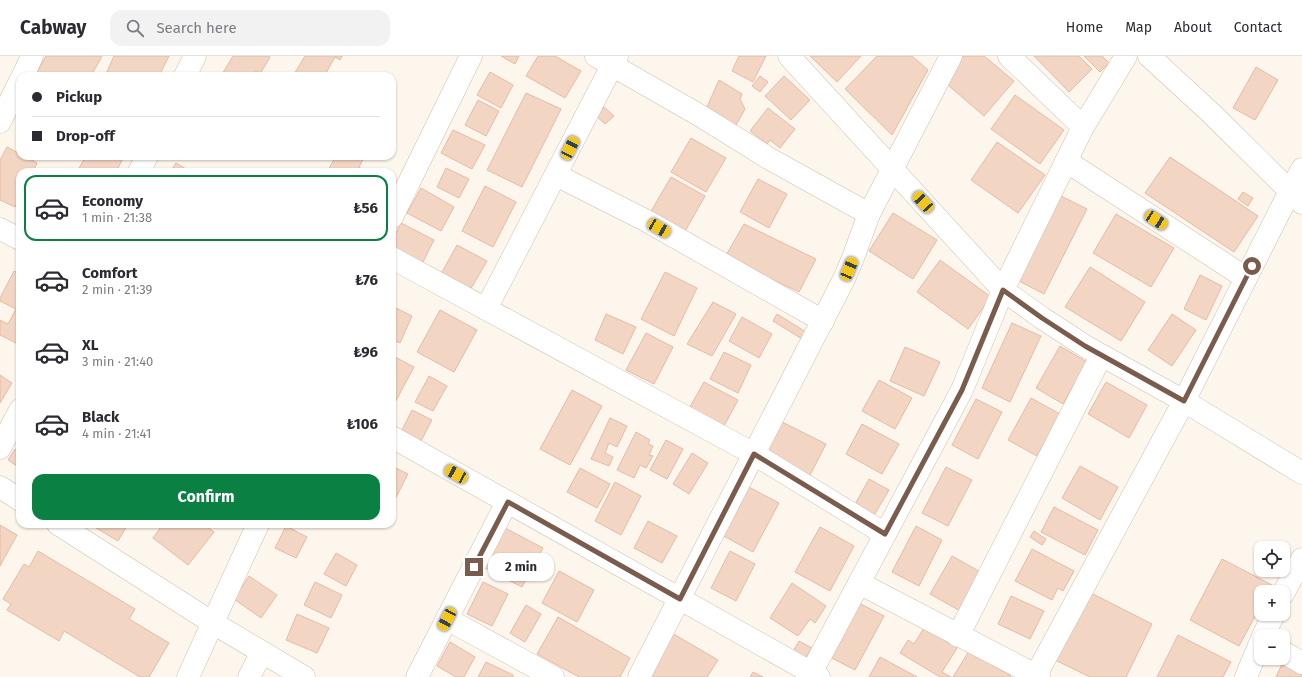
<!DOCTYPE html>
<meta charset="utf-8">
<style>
:root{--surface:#fff;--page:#f2f2f3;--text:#2b2b33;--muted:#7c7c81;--line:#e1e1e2;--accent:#0b8043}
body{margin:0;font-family:"Fira Sans",sans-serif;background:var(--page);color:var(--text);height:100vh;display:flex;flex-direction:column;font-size:15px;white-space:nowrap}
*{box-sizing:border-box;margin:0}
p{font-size:13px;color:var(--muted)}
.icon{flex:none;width:22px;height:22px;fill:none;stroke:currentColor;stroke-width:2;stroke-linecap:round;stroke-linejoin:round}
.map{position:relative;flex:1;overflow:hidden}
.details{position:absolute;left:16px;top:112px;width:380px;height:360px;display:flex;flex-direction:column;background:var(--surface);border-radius:12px;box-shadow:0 1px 3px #0004}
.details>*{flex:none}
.top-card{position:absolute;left:16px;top:16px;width:380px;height:88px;border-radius:12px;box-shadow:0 1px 3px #0004;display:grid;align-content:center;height:88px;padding:0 16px;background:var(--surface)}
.tools{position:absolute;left:1254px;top:485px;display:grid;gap:8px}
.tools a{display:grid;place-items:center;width:36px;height:36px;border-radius:8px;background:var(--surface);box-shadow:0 1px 3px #0004;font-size:20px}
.end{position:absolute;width:18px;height:18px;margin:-9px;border:5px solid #7a5c4d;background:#fff;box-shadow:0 0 0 2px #fff}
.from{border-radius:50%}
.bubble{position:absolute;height:28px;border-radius:12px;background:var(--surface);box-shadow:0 1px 3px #0004;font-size:13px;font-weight:700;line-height:28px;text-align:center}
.car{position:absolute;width:12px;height:24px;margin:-12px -6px;border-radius:5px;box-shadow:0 0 3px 1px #0007;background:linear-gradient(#f5c518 24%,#345 0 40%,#f5c518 0 76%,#345 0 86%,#f5c518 0)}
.top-card b{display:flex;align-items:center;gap:14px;height:38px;font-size:15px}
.top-card b+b{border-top:1px solid var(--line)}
.top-card i{width:10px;height:10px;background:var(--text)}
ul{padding:7px 0 0;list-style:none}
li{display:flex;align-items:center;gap:12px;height:66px;margin:0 8px 6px;padding:0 8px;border:2px solid transparent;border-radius:12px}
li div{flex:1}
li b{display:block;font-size:15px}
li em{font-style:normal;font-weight:700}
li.active{border-color:var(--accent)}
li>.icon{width:36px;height:36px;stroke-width:1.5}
.cta{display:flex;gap:8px;margin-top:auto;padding:8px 16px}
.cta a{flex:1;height:46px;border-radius:12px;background:var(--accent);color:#fff;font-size:16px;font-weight:700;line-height:46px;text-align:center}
header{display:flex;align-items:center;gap:24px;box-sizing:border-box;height:56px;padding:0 20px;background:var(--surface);border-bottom:1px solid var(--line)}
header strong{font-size:19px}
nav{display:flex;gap:22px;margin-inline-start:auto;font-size:14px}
.search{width:280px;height:36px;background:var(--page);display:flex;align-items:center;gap:10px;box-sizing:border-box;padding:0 14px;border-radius:12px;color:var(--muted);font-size:15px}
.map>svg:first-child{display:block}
.building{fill:#f3d5c3;stroke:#e6bba3}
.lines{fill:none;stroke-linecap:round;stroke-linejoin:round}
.minor-casing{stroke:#d1beb0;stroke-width:23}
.minor{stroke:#fff;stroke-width:22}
.route{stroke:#7a5c4d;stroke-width:5}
</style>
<header>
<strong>Cabway</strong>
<div class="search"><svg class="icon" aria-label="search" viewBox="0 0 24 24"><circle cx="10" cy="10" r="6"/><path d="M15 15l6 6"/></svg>Search here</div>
<nav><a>Home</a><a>Map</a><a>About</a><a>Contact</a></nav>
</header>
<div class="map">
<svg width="1302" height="621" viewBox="0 0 1302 621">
<rect width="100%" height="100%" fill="#fdf6ec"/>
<!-- building -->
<g class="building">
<path d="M46 0H102L91 20H35Z"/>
<path d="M114 0H169L159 20H105Z"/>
<path d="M233 0H268L270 1 260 18 256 15 253 20H221Z"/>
<path d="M305 0H342L340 4 335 1 326 17 331 20H293Z"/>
<path d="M501 0H519L515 8Z"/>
<path d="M538 0H555L581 15 565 42 526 20Z"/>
<path d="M739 0H766L753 26 732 15Z"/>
<path d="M810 0H861L837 26Z"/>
<path d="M877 0H912L928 14 892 79 845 33Z"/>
<path d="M960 0H984L1014 25 984 60 941 23Z"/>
<path d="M1034 0H1079L1092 13 1069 36Z"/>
<path d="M1084 0H1102L1109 7 1100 16Z"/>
<path d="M1256 11 1278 24 1255 64 1233 52Z"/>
<path d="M490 16 513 29 501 52 477 39Z"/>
<path d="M760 20 768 26 760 36 752 30Z"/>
<path d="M784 20 810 44 791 64 765 40Z"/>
<path d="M719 24 742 38 740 43 745 53 736 69 715 60 707 51Z"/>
<path d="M526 37 561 53 522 131 487 114Z"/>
<path d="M1015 39 1064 74 1040 108 991 73Z"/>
<path d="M478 44 499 55 486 80 465 69Z"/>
<path d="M604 51 614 60 605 68 596 60Z"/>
<path d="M768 52 795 73 780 92 770 84 767 88 750 75Z"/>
<path d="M453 74 485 89 472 113 441 97Z"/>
<path d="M691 82 726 102 706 136 671 116Z"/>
<path d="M997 86 1045 119 1018 157 971 124Z"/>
<path d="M7 91 20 98V100H24L37 107 33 116H20V128L18 132 20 133V140L15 151 0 144V104Z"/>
<path d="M86 100H124L116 116H86L79 112Z"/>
<path d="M336 100H365L359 111 365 115 364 116H327Z"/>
<path d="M1170 101 1258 160 1234 196 1145 137Z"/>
<path d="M176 107 191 116H170Z"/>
<path d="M446 112 469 123 459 142 437 131Z"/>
<path d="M671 121 705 140 684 177 650 157Z"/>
<path d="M758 123 787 138 769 172 740 156Z"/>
<path d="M485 130 516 146 493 191 462 175Z"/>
<path d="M421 132 454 151 441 175 407 157Z"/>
<path d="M1243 136 1253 142 1248 150 1238 143Z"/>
<path d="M1061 140 1087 153 1044 238 1017 224Z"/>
<path d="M893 157 937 184 913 223 869 195Z"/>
<path d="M1116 158 1174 192 1151 231 1093 197Z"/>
<path d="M401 167 434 184 422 208 392 193V185Z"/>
<path d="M744 168 816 203 799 236 725 201Z"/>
<path d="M457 189 487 205 470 234 441 218Z"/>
<path d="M940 204 991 241 968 273 917 236Z"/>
<path d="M1090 211 1145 246 1121 285 1065 251Z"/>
<path d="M14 215 20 218V289L0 279V264L8 268 16 253 0 245V242Z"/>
<path d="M665 216 697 232 674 280 641 263Z"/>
<path d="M1200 219 1222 230 1206 264 1184 253Z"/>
<path d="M713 246 736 258 712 300 687 288Z"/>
<path d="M392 250 412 260 400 287 392 283Z"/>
<path d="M440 254 477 274 454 316 417 296Z"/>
<path d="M606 258 636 271 623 298 595 284Z"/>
<path d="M777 258 806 276 802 283 773 265Z"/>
<path d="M1172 258 1196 274 1172 310 1148 294Z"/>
<path d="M742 261 772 278 759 302 729 285Z"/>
<path d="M1012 267 1041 280 1010 346 982 332Z"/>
<path d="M646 277 673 291 654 328 626 314Z"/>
<path d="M1060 290 1087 306 1063 348 1036 332Z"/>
<path d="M905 291 940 306 924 340 890 325Z"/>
<path d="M724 296 751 309 738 337 710 323Z"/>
<path d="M393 300 414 311 392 352V302Z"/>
<path d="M0 319 12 327 0 347Z"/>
<path d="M429 320 447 330 433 355 415 346Z"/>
<path d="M879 324 912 342 895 373 862 355Z"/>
<path d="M704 326 738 344 724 370 690 351Z"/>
<path d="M1106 326 1147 349 1129 382 1088 358Z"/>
<path d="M572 334 602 350 570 409 540 393Z"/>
<path d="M1031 342 1060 358 1037 400 1008 384Z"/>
<path d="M976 343 1002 356 978 403 952 389Z"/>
<path d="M412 354 432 364 420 387 400 378Z"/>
<path d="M610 362 627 370 617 391 609 387 605 397 613 401 609 410 591 403Z"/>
<path d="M778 364 826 388 810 419 762 394Z"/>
<path d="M862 368 899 388 882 418 846 398Z"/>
<path d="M636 376 650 384 648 388 653 390 649 399 653 400 646 412 640 409 634 422 617 414Z"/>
<path d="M666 384 683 393 667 423 650 414Z"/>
<path d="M15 393 20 396V412L8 404Z"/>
<path d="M692 397 708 407 689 438 673 428Z"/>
<path d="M392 410 408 418 393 447 392 446Z"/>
<path d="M1080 410 1118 431 1100 464 1062 442Z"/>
<path d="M946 411 972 424 948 470 922 457Z"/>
<path d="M580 412 610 428 597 452 567 436Z"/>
<path d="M869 423 889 434 873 461 854 450Z"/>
<path d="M615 426 641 440 621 479 595 465Z"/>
<path d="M745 429 779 447 753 496 720 478Z"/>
<path d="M1054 451 1098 474 1085 499 1041 476Z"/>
<path d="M648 465 677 480 662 507 634 492Z"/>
<path d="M99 468H128L118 485 96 472Z"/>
<path d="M163 468H204L214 476 188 509 153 482Z"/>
<path d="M0 469 17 479 0 510Z"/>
<path d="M286 470 307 481 296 502 275 492Z"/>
<path d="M916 470 942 484 919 530 892 516Z"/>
<path d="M820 471 854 490 830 535 795 516Z"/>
<path d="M505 472 543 492 522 531 485 512Z"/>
<path d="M1034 475 1046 483 1042 489 1030 481Z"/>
<path d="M1032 493 1074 515 1063 535 1058 532 1052 544 1015 525Z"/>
<path d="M38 495 135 553 129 563 169 587 149 621H140L64 575 59 585 7 554 11 548 3 543 24 508 29 511Z"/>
<path d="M730 495 755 508 736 545 711 532Z"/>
<path d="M336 497 357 509 346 530 324 518Z"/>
<path d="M952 500 984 518 962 556 930 538Z"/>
<path d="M1222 503 1272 529 1268 536H1261V549L1239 590 1190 564Z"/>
<path d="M559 515 594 534 577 566 542 547Z"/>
<path d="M249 520 277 539 261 562 234 543Z"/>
<path d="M315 526 342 539 331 562 304 549Z"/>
<path d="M483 526 508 538 492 570 467 558Z"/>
<path d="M792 527 826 550 815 567 810 563 798 580 770 562Z"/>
<path d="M1089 536 1152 568 1126 621H1090L1055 604Z"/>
<path d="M1011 540 1044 555 1030 583 998 568Z"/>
<path d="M855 545 884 560 855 614 826 599Z"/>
<path d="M526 549 541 558 525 586 510 577Z"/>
<path d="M297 558 329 572 317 597 286 584Z"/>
<path d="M558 561 630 602 620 621H579L537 598Z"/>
<path d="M924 572 957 592 942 616 951 621H940L900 597 908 584 914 588Z"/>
<path d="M670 576 718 604 707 621H643Z"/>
<path d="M1178 579 1231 606 1223 621H1157Z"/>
<path d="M799 585 812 592 803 606 791 599Z"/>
<path d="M450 586 475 601 464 621H456L437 610Z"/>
<path d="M969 595 1011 620 1010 621H953Z"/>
<path d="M880 601 917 621H869Z"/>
<path d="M486 606 513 619V621H478Z"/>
<path d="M1283 606 1302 616V621H1276Z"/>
<path d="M753 616 763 621H750Z"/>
</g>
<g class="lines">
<!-- minor casing -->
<g class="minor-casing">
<g id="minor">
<path d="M596 0 699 59 770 103 869 158"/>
<path d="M789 0 1003 234 1042 262 1085 290 1184 345 1302 417"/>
<path d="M1009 0 1083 71"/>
<path d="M1149 0 1212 58 1302 147"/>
<path d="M23 20 32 0"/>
<path d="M185 20 195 0"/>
<path d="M0 66 20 25"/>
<path d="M1066 105 1246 222"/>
<path d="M139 116 147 100"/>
<path d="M556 119 645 164 823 265"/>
<path d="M392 161 471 0"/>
<path d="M0 173 20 183"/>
<path d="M392 202 754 398 885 478"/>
<path d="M486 253 617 0"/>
<path d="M392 381 819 621"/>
<path d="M0 392 20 354"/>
<path d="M0 431 20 444"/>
<path d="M58 468 213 567 304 621"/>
<path d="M859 527 1039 621"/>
<path d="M1283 538 1302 503"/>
<path d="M447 563 553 621"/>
<path d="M958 580 1101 300"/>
<path d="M1263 580 1274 558"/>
<path d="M1283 596 1302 607"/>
<path d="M188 621 258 468"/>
<path d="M249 621 262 596"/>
<path d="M417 621 507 446"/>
<path d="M639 621 844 223 853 202 869 158 951 0"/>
<path d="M809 621 962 334 1003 234 1083 71 1126 0"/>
<path d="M1035 621 1184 345 1290 135 1302 113"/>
<path d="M1246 621 1261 585"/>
</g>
</g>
<!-- minor -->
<use href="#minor" class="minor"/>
</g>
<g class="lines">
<!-- route -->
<path class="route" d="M474 511 508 446 680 543 754 398 885 478 962 334 1003 234 1042 262 1085 290 1184 345 1252 210"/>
</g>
</svg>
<div class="tools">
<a><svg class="icon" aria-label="locate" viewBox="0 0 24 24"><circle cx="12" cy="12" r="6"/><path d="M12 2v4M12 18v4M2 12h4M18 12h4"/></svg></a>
<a>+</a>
<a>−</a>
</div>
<i class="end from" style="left:1252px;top:210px"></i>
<i class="end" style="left:474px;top:511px"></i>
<div class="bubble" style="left:488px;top:497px;width:66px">2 min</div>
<i class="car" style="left:570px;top:92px;rotate:27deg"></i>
<i class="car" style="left:923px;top:146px;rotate:317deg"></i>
<i class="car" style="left:1156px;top:164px;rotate:123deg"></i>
<i class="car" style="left:659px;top:172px;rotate:120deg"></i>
<i class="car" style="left:849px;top:213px;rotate:23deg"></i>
<i class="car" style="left:456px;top:418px;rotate:299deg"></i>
<i class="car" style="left:447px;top:563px;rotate:208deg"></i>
<div class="top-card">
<b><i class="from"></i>Pickup</b>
<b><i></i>Drop-off</b>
</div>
<section class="details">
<ul>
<li class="active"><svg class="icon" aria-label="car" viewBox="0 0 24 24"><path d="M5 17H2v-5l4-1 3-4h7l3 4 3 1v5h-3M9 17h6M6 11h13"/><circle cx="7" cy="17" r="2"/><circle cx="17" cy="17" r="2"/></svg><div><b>Economy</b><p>1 min · 21:38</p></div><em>₺56</em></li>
<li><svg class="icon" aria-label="car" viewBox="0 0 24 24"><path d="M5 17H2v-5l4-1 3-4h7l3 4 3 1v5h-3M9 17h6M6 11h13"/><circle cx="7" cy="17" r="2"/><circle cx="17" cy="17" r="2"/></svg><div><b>Comfort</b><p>2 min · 21:39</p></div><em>₺76</em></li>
<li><svg class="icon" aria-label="car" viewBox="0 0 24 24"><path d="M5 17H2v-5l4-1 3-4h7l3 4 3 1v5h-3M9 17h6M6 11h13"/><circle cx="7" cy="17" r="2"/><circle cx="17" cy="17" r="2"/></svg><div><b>XL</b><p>3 min · 21:40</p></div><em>₺96</em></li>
<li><svg class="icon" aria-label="car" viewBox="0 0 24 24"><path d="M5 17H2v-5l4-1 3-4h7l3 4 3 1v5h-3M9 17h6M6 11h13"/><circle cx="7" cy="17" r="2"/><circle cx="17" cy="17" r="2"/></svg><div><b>Black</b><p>4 min · 21:41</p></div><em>₺106</em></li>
</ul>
<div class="cta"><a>Confirm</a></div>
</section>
</div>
